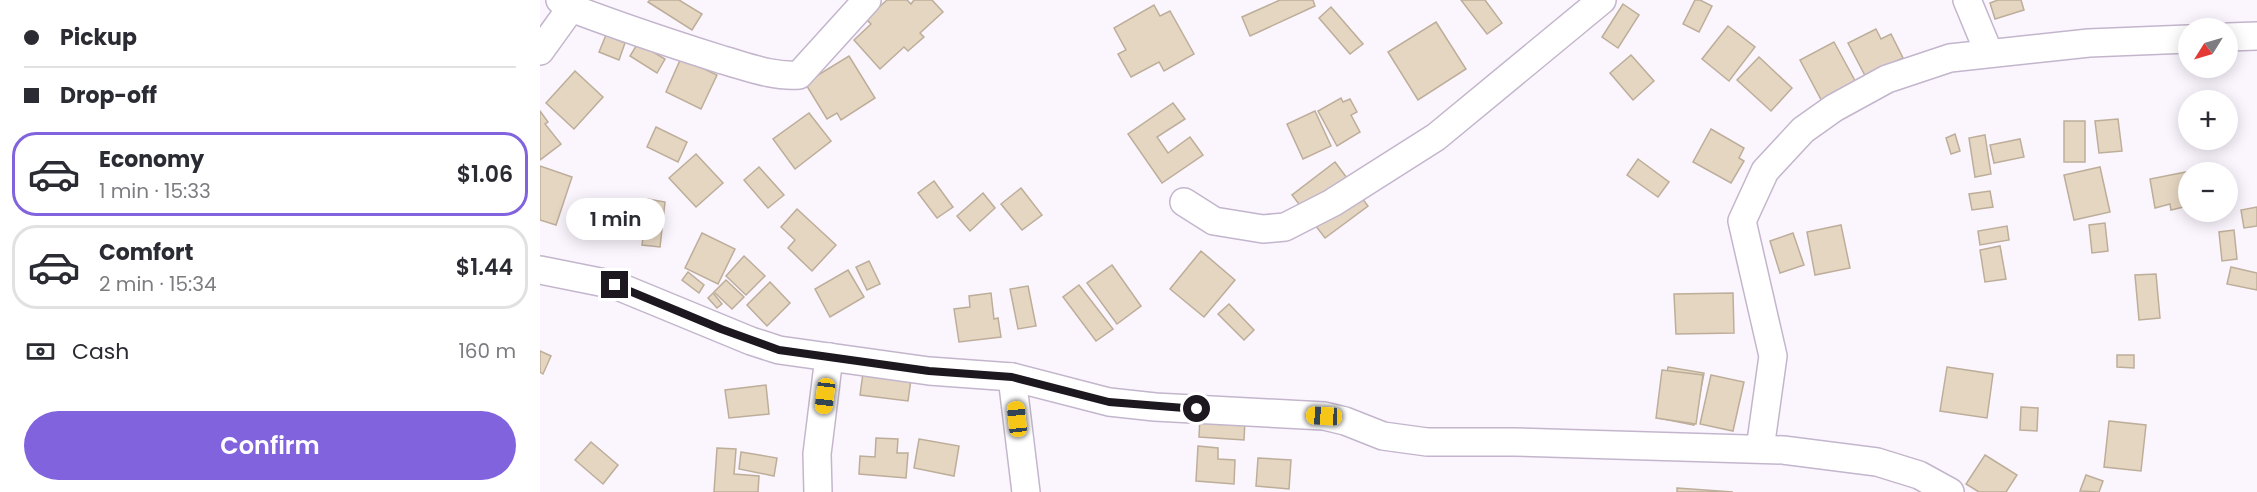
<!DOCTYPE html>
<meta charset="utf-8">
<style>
:root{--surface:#fff;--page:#f7f7f7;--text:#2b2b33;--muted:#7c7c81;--line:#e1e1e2;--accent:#8263de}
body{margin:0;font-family:Poppins,sans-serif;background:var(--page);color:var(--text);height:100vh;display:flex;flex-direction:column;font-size:22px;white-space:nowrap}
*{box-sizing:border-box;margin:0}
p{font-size:20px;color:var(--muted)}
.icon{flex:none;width:33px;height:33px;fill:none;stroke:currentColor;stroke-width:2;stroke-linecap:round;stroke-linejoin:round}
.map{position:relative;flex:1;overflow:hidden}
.panel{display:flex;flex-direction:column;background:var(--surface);width:540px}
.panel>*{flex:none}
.hud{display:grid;align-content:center;height:132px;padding:0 24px;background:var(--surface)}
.needle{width:39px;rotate:233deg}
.buttons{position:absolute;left:1638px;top:18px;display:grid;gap:12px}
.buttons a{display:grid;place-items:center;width:60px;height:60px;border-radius:50%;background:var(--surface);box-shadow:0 3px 15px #0003;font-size:30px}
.end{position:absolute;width:27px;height:27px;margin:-14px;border:8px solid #1d1820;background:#fff;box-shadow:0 0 0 3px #fff}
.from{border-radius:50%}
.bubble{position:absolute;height:42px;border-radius:21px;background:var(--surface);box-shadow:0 3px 15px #0003;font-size:20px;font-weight:600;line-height:42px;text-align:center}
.car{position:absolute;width:18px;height:36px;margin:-18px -9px;border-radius:8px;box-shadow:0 0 4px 2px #0007;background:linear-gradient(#f5c518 24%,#345 0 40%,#f5c518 0 76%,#345 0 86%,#f5c518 0)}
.hud b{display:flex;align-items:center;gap:21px;height:57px;font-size:22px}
.hud b+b{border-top:2px solid var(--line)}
.hud i{width:15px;height:15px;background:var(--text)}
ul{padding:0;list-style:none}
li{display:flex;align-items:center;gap:18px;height:84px;margin:0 12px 9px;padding:0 12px;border:3px solid var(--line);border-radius:24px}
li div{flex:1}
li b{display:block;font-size:22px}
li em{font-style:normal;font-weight:600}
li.on{border-color:var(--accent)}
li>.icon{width:54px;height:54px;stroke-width:1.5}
.pay{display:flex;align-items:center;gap:15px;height:66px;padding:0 24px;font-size:22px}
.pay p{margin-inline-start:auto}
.action{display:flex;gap:12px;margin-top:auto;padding:12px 24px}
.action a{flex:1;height:69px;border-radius:36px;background:var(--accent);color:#fff;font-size:24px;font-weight:600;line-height:69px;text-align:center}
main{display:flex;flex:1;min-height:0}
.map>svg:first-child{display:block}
.building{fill:#e5d6c1;stroke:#bdae9a;stroke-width:1.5}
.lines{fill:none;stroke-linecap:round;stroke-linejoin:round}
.minor-casing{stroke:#c3b6cc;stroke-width:30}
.minor{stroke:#fff;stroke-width:27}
.route{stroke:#1d1820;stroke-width:8}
</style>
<main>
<section class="panel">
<div class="hud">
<b><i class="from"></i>Pickup</b>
<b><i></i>Drop-off</b>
</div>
<ul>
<li class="on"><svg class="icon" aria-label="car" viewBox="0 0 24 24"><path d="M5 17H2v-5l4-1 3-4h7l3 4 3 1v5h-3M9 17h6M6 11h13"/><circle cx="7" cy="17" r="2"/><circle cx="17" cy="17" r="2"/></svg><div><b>Economy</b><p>1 min · 15:33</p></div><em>$1.06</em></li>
<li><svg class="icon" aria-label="car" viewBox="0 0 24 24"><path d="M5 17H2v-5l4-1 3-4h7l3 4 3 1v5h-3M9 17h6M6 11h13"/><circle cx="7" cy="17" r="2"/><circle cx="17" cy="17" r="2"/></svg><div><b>Comfort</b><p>2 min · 15:34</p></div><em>$1.44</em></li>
</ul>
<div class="pay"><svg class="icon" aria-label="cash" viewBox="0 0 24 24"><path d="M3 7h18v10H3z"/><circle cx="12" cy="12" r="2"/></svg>Cash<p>160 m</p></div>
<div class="action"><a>Confirm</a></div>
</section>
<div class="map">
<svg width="1717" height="492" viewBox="0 0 1717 492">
<rect width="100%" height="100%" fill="#fbf5fe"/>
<!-- building -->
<g class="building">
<path d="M110 0H139L162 14 152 30 108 2Z"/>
<path d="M347 0H367L371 4 374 0H392L403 12 380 33 384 37 368 51 364 47 340 69 314 40 331 24 326 19Z"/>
<path d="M740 0H773L775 6 710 36 702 17Z"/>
<path d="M921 0H945L962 23 947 34Z"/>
<path d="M1155 0H1160L1172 6 1159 32 1143 24Z"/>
<path d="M1458 0H1481L1484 10 1455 19 1450 3Z"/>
<path d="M1083 4 1099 15 1078 48 1062 37Z"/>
<path d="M614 5 620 16 630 11 654 54 624 71 619 62 591 77 578 54 586 50 574 28Z"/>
<path d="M791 7 823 44 810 54 779 18Z"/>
<path d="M896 22 926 69 878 100 848 52Z"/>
<path d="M1188 26 1215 47 1189 81 1162 59Z"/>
<path d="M1336 29 1341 39 1351 34 1363 58 1354 62 1331 87 1308 43Z"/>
<path d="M66 35 85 43 79 60 59 52Z"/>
<path d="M1294 42 1319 88 1285 107 1260 60Z"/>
<path d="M98 43 125 59 117 73 90 56Z"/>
<path d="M1091 55 1114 81 1093 100 1070 73Z"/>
<path d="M309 56 335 98 301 120 297 113 287 119 265 83Z"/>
<path d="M1219 57 1252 88 1231 111 1197 80Z"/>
<path d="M141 58 177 75 161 109 126 92Z"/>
<path d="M35 71 63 97 34 129 6 103Z"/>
<path d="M801 98 803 102 810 99 817 112 811 115 820 132 797 146 778 111Z"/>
<path d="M633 103 645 119 617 137 628 153 650 137 663 155 622 183 588 134Z"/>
<path d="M0 111 8 122 5 124 21 144 0 160Z"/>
<path d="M775 111 791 146 763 159 747 124Z"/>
<path d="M269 113 291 141 255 169 233 139Z"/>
<path d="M1578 119 1582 151 1559 153 1555 121Z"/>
<rect x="1524" y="121" width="21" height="41"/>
<path d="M116 127 147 142 138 162 107 147Z"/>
<path d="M1171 129 1204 148 1199 158 1204 161 1191 183 1153 162Z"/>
<path d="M1415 134 1420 151 1411 154 1406 138Z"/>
<path d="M1445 135 1451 174 1435 177 1429 138Z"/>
<path d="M1480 139 1484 157 1454 163 1450 145Z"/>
<path d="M156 154 183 183 156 207 129 178Z"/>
<path d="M1098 159 1129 182 1118 197 1087 175Z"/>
<path d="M795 162 828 206 785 238 752 195Z"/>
<path d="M0 166 32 177 16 225 0 220Z"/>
<path d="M219 167 244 195 228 208 204 180Z"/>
<path d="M1560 167 1570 212 1534 220 1524 175Z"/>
<path d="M1656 170V172H1648V206L1631 210 1630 204 1615 208 1610 179Z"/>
<path d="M394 181 413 207 397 218 378 193Z"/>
<path d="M481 188 502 215 482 230 461 204Z"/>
<path d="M1450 191 1453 207 1432 210 1429 194Z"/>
<path d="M443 193 455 208 430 231 417 216Z"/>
<path d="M108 199 125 202 120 247 102 245Z"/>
<path d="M1717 207V226L1704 228 1701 210Z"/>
<path d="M257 209 296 245 272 271 248 248 255 240 241 227Z"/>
<path d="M1565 223 1568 251 1552 253 1549 225Z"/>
<path d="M1301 225 1310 268 1275 275 1267 232Z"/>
<path d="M1467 226 1469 240 1440 245 1438 231Z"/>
<path d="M1694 230 1697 259 1682 261 1679 232Z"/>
<path d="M162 233 195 249 178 284 145 268Z"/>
<path d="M1253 233 1264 265 1240 273 1230 241Z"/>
<path d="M1460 246 1466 279 1445 282 1440 250Z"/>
<path d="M661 251 695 280 664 317 630 289Z"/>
<path d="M204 256 225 276 206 295 186 276Z"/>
<path d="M329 261 340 284 327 290 316 267Z"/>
<path d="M572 265 601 306 577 324 547 283Z"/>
<path d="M1691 267 1717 273V290L1687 284Z"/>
<path d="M308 270 324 297 290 317 275 289Z"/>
<path d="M148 272 164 285 159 293 142 280Z"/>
<path d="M1616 274 1620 318 1599 320 1595 275Z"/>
<path d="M186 280 204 297 192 309 174 292Z"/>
<path d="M230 282 250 303 227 326 207 305Z"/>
<path d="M539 285 573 329 556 341 523 297Z"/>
<path d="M488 286 496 326 478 329 470 289Z"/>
<path d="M173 293 182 304 177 308 168 298Z"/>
<path d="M451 293 454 319 458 318 461 337 419 342 414 309 430 307 429 296Z"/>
<path d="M1193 293 1194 333 1136 334 1134 294Z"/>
<path d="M689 304 714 330 704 340 678 314Z"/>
<path d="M0 351 11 356 3 374 0 372Z"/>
<path d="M1577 355H1594V368L1577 367Z"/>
<path d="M1128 367 1164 373 1154 425 1118 418Z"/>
<path d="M1407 367 1453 374 1447 418 1400 411Z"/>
<path d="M1122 370 1163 375 1156 424 1116 418Z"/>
<path d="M323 373 371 379 368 401 320 395Z"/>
<path d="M1171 375 1204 382 1193 431 1160 424Z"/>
<path d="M226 385 229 414 189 418 185 390Z"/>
<path d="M1481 407 1498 408 1497 431 1480 430Z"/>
<path d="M660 417 705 420 704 440 659 437Z"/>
<path d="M1569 421 1606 425 1601 471 1564 467Z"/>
<path d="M336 438 358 439 357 453H368L366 478 319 474 320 456 335 457Z"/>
<path d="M379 439 419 446 414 476 374 468Z"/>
<path d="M51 442 78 465 63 484 35 460Z"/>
<path d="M658 446 678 448V459L695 460 694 484 656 481Z"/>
<path d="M177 448 196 449 194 474 219 476 218 492H174Z"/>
<path d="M201 452 237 458 234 476 199 469Z"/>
<path d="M1445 455 1477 475 1466 492H1439L1426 484Z"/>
<path d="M718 458 751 460 749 489 716 486Z"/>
<path d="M1546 475 1563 481 1559 492 1540 491Z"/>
<path d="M1137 488 1193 492H1137Z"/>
</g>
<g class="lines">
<!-- minor casing -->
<g class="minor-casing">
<g id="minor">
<path d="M20 0 31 8C81 27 132 44 183 60 208 67 233 77 259 75L327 0"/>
<path d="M1427 0 1449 53"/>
<path d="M1688 37 1717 36"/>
<path d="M0 51 31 8"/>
<path d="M644 202 674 221 723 229 745 227 792 203 896 137 1062 0"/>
<path d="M0 270 75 285 211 341 239 350 389 371 472 377 569 402 615 407 784 416 805 421 843 436 887 442H974L1243 450 1337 462 1379 475 1410 492"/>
<path d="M472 377 486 492"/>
<path d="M1220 449 1233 356 1202 221 1225 171 1263 130 1294 108 1347 79 1410 58 1549 43 1648 39"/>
<path d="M278 492 277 454 289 357"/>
</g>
</g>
<!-- minor -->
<use href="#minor" class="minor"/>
</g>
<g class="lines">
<!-- route -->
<path class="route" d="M75 285 181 329 239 350 389 371 472 377 569 402 657 409"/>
</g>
</svg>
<div class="buttons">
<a><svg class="needle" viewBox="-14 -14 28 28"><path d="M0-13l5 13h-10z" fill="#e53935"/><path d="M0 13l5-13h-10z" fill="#7c7c81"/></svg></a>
<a>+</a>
<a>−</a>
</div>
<i class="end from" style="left:657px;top:409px"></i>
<i class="end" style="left:75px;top:285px"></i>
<div class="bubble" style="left:26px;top:198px;width:99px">1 min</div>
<i class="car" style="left:285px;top:396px;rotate:187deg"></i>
<i class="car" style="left:784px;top:416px;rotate:273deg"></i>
<i class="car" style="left:477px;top:419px;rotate:354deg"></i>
</div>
</main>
